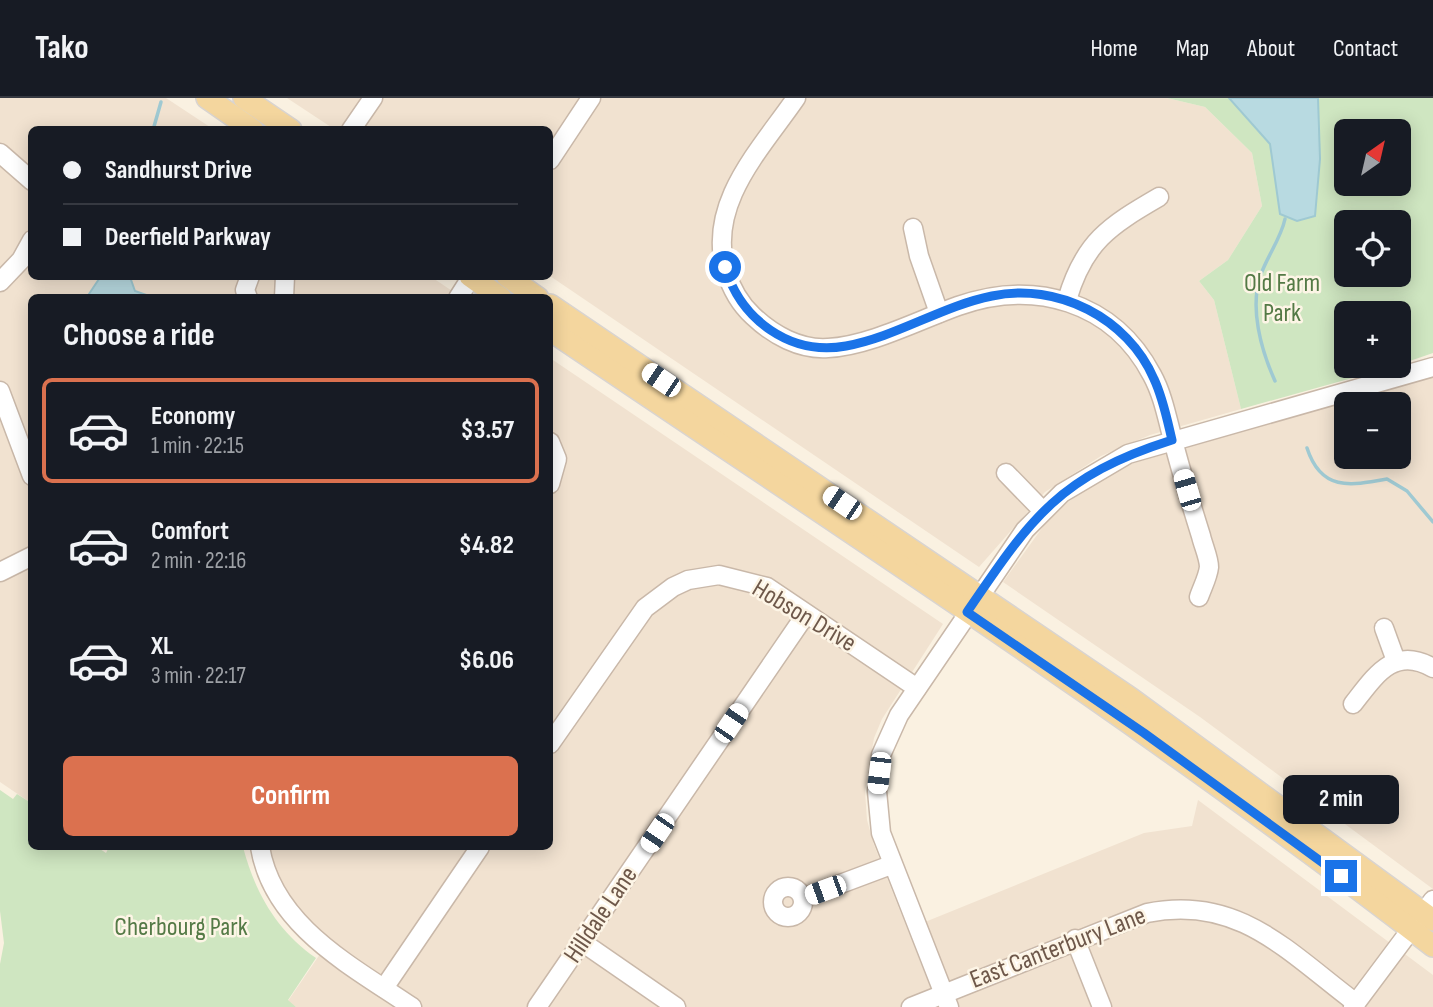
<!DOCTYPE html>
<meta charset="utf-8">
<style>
:root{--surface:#171b24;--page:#242831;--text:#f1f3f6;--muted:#9ea1a6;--line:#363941;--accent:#db714f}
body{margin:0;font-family:"Sofia Sans Condensed",sans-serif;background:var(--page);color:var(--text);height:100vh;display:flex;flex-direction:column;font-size:26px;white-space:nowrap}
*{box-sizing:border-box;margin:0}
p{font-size:23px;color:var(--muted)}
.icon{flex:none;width:38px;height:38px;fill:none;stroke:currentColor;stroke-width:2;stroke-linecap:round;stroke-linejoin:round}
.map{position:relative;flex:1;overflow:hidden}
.details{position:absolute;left:28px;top:196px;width:525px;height:556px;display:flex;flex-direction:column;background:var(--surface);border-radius:10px;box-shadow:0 4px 18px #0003}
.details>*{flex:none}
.banner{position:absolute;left:28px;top:28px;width:525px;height:154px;border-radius:10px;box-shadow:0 4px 18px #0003;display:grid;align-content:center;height:154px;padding:0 35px;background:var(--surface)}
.needle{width:46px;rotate:34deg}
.controls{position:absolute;left:1334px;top:21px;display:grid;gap:14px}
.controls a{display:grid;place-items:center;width:77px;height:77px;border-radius:10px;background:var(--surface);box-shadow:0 4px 18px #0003;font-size:35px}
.end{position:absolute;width:32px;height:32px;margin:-16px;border:9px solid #1a73e8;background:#fff;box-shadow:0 0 0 4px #fff}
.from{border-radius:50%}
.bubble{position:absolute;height:49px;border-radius:10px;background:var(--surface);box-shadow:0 4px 18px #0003;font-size:23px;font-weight:700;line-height:49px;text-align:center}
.car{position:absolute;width:21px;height:42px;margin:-21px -10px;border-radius:9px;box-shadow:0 0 5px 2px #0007;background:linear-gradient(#fff 24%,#345 0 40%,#fff 0 76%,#345 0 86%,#fff 0)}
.banner b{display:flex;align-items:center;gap:24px;height:66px;font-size:26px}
.banner b+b{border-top:2px solid var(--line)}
.banner i{width:18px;height:18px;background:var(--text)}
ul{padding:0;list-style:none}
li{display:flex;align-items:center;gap:21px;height:105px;margin:0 14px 10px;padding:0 21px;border:4px solid transparent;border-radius:10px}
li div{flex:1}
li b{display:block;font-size:26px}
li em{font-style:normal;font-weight:700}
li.current{border-color:var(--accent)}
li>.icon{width:63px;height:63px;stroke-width:1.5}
h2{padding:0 35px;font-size:32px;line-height:84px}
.cta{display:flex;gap:14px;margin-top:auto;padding:14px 35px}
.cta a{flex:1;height:80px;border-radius:10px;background:var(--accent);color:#fff;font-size:28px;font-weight:700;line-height:80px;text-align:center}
header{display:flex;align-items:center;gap:42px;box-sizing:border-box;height:98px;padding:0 35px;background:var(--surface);border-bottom:2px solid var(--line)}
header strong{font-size:33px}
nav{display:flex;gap:38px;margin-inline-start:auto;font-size:24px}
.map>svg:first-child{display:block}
.residential{fill:#f1e2d0;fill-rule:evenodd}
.green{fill:#cfe6c1;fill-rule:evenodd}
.water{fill:#b8dae1;stroke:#9fc9d2;stroke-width:2}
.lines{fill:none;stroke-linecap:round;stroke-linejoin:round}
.stream{stroke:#9fc9d2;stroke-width:3.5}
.minor-casing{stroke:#c9b8a9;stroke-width:21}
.major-casing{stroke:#d9d4d0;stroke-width:24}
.minor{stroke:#fff;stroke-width:18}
.major{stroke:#f4d69e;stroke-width:21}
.route{stroke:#1a73e8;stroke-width:9}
.labels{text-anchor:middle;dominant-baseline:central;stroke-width:5;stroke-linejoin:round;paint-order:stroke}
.park-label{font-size:26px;fill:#547a46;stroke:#fdf5e6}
.street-label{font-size:26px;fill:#6e584a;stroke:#fdf5e6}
</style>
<header>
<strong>Tako</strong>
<nav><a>Home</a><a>Map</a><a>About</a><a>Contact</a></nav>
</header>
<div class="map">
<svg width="1433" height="909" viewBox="0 0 1433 909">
<rect width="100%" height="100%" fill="#faf1e1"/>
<!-- residential -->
<g class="residential">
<path d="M0 0H166L213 31 32 32V178H430L461 199 32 200 31 705 0 684Z"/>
<path d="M287 0H1167L1205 9 1252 55 1262 108 1228 162 1199 183 1214 202 1241 311 1150 337 1101 358 1045 394 979 469 550 178V32L334 31Z"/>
<path d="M550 260 943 526 882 621 874 640 865 693 867 722 874 747 938 909H296L288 903 329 843 311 828 282 793 266 749H550Z"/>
<path d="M1433 277V791L1200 619 1003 484 1045 426 1066 406 1086 390 1127 367ZM1346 306H1398V359H1346Z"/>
<path d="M1198 702 1433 877V909H959L925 824 1144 735 1192 728Z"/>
</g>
<!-- green -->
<g class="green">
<path d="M1167 0H1433V255L1398 267V215H1346V268H1395L1241 311 1214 202 1199 183 1228 162 1262 108 1252 55 1205 9ZM1346 33H1398V86H1346ZM1346 124H1398V177H1346Z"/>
<path d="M0 692 13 701 17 696 31 705 32 749H97L106 755 109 749H243C255 795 277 833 316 860L288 902 296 909H0V866L4 845 0 813Z"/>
</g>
<!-- water -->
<g class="water">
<path d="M1229 0H1318L1320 61 1315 118 1297 123 1280 116 1270 46Z"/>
<path d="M101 178 130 179 135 193 152 199H87Z"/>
</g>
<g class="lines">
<!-- stream -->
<g class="stream">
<path d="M153 32 161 4"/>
<path d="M1275 283C1261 252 1249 209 1261 176 1268 157 1281 140 1285 121"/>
<path d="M1307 350C1321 393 1349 388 1387 381L1407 393 1433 424"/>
</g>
<!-- minor casing -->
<g class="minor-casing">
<g id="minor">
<path d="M796 0C761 51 706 106 726 173 731 190 740 206 753 218 773 237 800 252 828 250 869 248 919 222 958 208 1034 181 1113 203 1152 277 1163 297 1167 320 1173 342 1181 374 1191 406 1201 438 1203 447 1209 460 1209 469 1208 479 1202 490 1199 499"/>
<path d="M351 32 373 0"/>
<path d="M0 55 32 83"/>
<path d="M550 62 591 0"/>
<path d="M913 130 919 158 939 215"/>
<path d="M0 184 21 162 32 142"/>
<path d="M248 200 245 192 250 178"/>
<path d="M284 200 285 178"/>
<path d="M458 200 472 178"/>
<path d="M1067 202C1084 144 1109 128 1159 99"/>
<path d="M0 293 32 378"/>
<path d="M550 344 557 361 550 386"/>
<path d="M1006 375 1042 412"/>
<path d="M0 474 32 458"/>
<path d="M1384 530 1396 563"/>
<path d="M1353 606C1375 578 1394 547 1433 570"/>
<path d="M550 646 645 510 673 489 688 482 719 477 767 489 917 590"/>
<path d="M260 749C273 828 352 868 412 909"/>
<circle cx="788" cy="804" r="15"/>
<path d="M803 800 891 767"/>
<path d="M1075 841 1102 909"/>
<path d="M582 844 676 909"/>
<path d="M384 890 480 749"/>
<path d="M537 909 806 516"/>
<path d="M911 909 1147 815C1238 796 1288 854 1356 905"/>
<path d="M949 909 881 735 877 693 881 657 899 617 1025 432 1062 395 1128 356 1433 269"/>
<path d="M1353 909 1433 802"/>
</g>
</g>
<!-- major casing -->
<g class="major-casing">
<g id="major">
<path d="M207 0 253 32"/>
<path d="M244 0 291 32"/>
<path d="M470 178 501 200"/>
<path d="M507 178 538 200"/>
<path d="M550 207 1130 600 1433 822"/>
<path d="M550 232C847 433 1149 628 1433 848"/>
</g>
</g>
<!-- minor -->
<use href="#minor" class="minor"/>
<!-- major -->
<use href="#major" class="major"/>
</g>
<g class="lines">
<!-- route -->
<path class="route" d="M725 169C741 222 790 258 846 248 896 239 942 208 992 198 1057 184 1128 220 1154 281 1163 300 1167 321 1172 342 1059 378 1031 420 967 514L1144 635 1341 778"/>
</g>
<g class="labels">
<!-- park labels -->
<g class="park-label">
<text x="1282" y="185">Old Farm<tspan x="1282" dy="30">Park</tspan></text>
<text x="181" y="829">Cherbourg Park</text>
</g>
<!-- street labels -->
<g class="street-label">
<text transform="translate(804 518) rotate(31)">Hobson Drive</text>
<text transform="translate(601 817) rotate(-56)">Hilldale Lane</text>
<text transform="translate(1058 850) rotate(-21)">East Canterbury Lane</text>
</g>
</g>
</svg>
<div class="controls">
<a><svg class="needle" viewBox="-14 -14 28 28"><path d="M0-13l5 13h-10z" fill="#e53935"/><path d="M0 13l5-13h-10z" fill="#9ea1a6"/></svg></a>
<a><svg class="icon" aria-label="locate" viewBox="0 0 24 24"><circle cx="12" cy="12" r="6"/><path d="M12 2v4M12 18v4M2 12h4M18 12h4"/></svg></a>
<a>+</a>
<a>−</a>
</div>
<i class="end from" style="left:725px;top:169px"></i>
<i class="end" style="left:1341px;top:778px"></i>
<div class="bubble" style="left:1283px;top:677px;width:116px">2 min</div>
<i class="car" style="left:661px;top:282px;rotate:304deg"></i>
<i class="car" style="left:1187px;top:392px;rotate:344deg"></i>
<i class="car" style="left:842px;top:405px;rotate:304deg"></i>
<i class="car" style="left:731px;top:625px;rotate:34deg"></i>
<i class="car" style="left:879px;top:675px;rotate:187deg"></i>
<i class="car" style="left:657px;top:735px;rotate:214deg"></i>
<i class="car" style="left:825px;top:792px;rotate:250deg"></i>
<div class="banner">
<b><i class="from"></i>Sandhurst Drive</b>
<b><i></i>Deerfield Parkway</b>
</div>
<section class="details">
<h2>Choose a ride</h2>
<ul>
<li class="current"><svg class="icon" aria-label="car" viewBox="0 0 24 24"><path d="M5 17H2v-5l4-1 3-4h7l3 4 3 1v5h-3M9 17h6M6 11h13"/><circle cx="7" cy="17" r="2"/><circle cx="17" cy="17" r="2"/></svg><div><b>Economy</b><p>1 min · 22:15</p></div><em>$3.57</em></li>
<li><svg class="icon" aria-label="car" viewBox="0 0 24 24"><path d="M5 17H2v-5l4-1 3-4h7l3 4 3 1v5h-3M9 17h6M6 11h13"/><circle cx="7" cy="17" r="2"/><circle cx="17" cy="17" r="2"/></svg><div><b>Comfort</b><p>2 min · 22:16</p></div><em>$4.82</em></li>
<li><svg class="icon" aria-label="car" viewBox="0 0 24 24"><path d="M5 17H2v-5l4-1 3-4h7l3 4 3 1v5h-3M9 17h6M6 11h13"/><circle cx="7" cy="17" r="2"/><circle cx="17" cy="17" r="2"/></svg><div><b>XL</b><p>3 min · 22:17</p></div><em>$6.06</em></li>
</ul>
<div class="cta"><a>Confirm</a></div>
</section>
</div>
